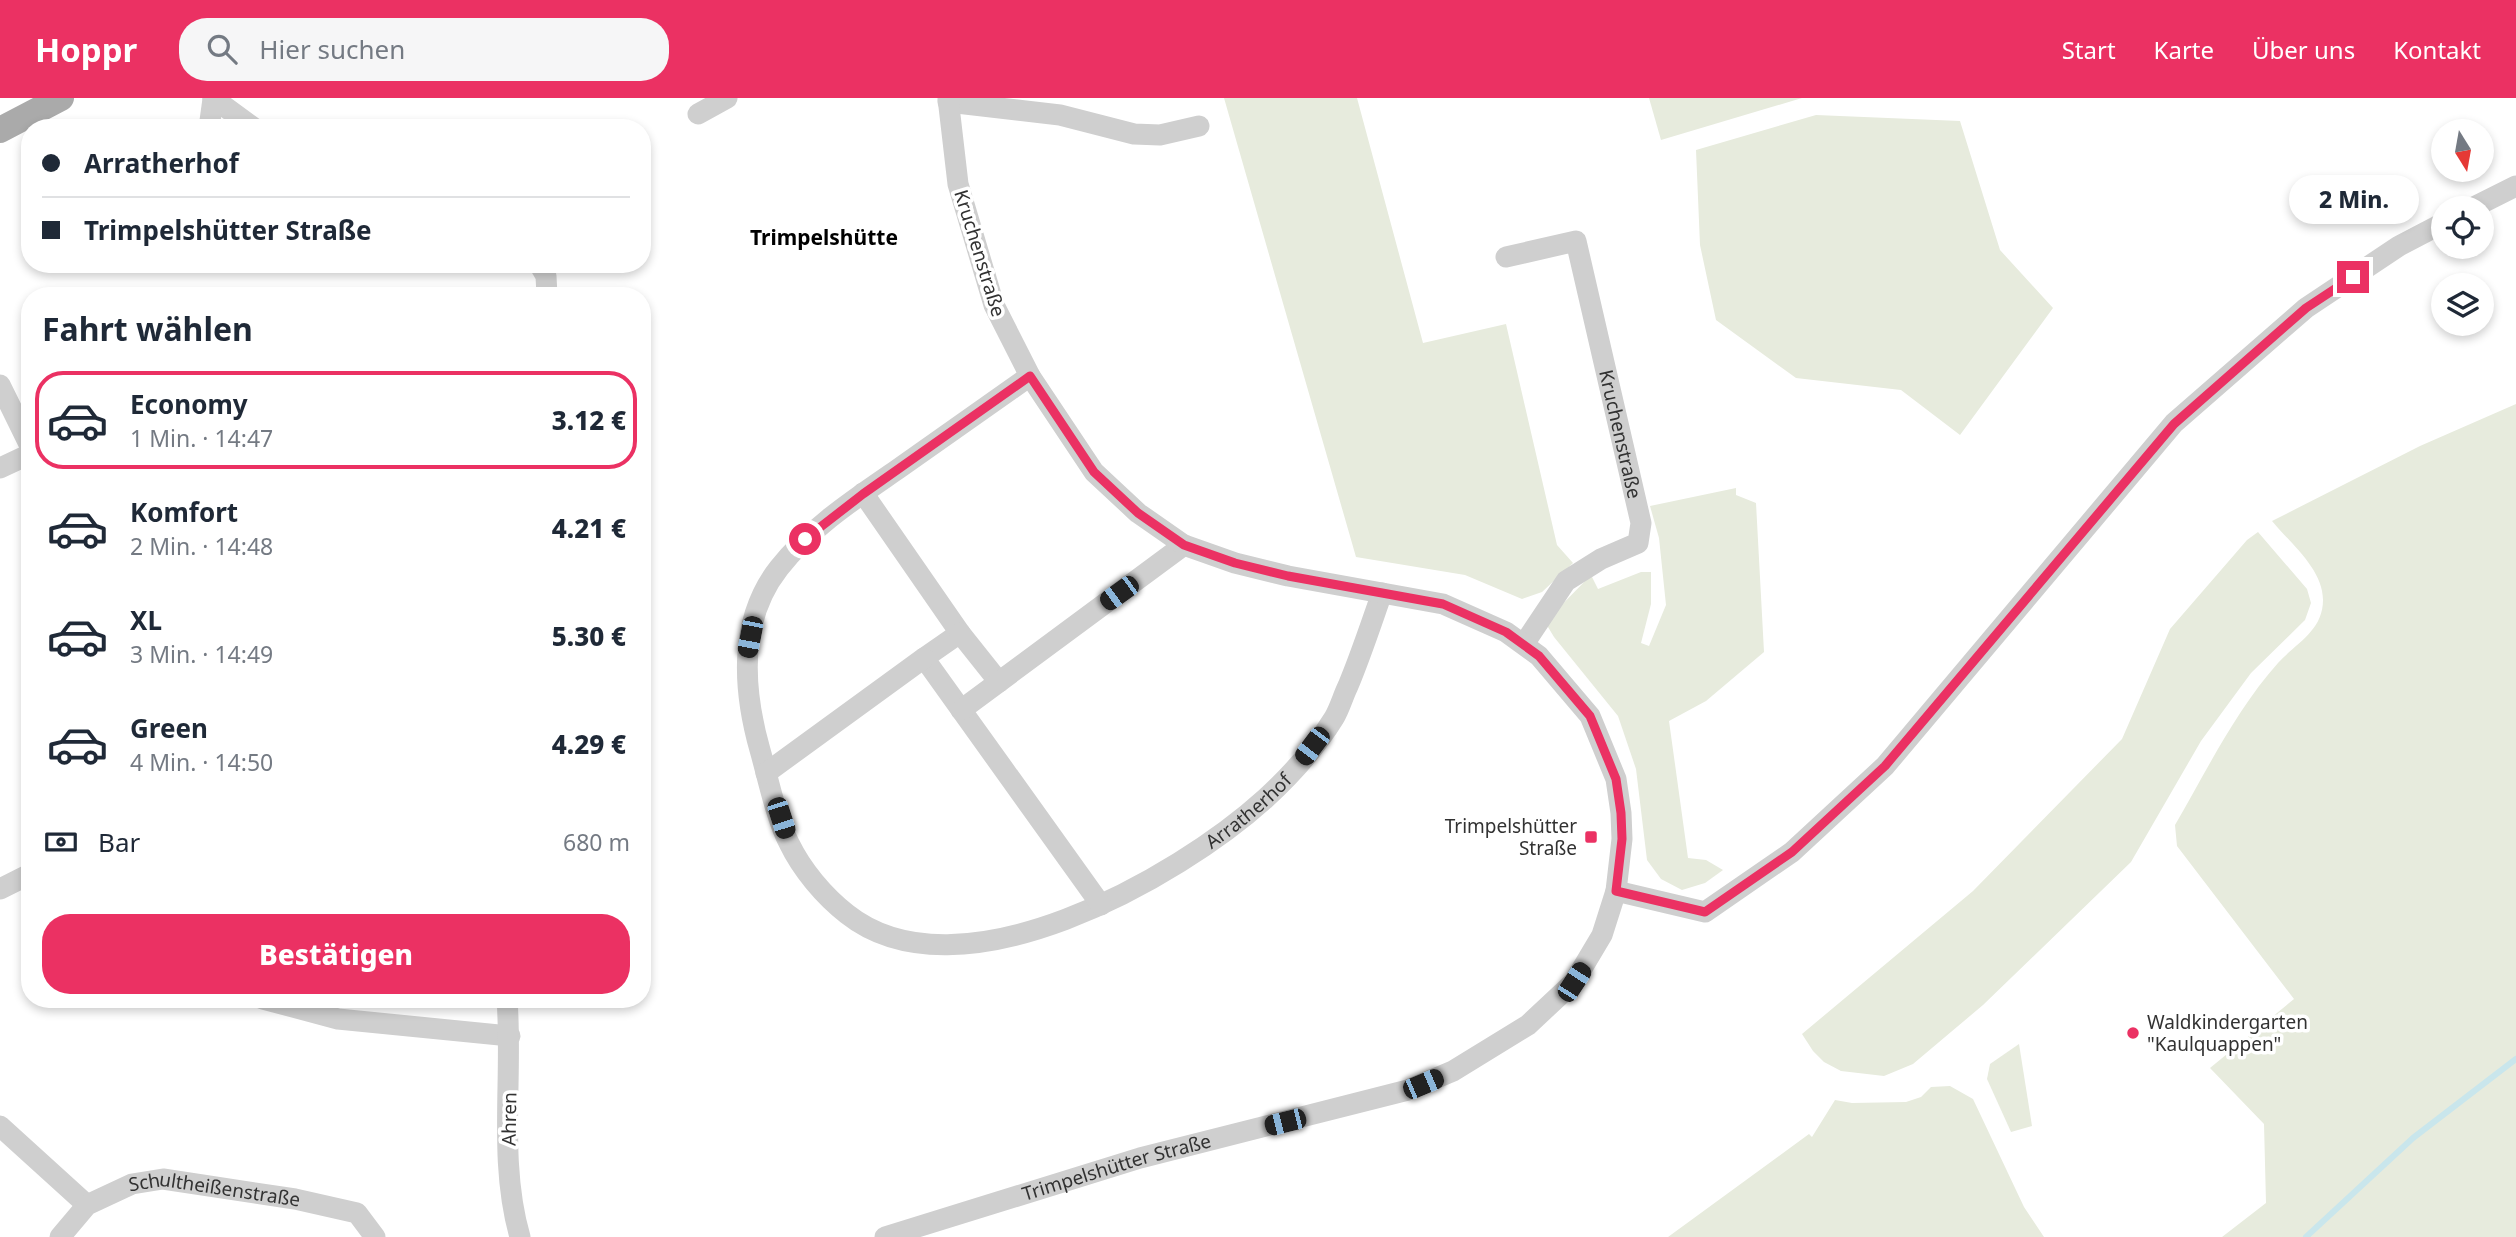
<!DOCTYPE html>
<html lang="de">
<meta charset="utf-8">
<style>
:root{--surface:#fff;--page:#f6f6f7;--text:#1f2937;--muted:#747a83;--line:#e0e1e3;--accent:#eb3163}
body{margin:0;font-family:"Noto Sans",sans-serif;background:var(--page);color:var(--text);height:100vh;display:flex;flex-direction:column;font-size:26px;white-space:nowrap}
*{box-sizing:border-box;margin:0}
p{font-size:23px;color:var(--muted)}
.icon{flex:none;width:38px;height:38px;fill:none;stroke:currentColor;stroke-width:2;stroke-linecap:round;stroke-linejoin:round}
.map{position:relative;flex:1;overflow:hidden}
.panel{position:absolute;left:21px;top:189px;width:630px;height:721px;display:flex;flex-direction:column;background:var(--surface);border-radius:28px;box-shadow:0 4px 10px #0003}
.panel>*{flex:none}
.hud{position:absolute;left:21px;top:21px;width:630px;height:154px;border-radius:28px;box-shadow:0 4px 10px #0003;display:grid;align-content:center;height:154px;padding:0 21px;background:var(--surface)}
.needle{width:46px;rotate:169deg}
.buttons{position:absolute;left:2431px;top:21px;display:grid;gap:14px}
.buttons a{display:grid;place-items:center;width:63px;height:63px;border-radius:50%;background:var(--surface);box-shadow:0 4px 10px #0003;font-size:35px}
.end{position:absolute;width:32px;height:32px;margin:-16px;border:9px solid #eb3163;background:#fff;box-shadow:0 0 0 4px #fff}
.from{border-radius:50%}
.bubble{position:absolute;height:49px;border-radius:24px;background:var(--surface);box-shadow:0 4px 10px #0003;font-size:23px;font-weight:800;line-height:49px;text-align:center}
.car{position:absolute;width:21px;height:42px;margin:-21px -10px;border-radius:9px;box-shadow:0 0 5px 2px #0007;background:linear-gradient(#222 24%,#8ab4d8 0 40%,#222 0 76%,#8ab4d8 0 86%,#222 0)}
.hud b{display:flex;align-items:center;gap:24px;height:66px;font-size:26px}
.hud b+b{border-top:2px solid var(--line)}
.hud i{width:18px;height:18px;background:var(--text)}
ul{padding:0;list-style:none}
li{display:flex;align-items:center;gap:21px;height:98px;margin:0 14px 10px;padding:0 7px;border:4px solid transparent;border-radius:28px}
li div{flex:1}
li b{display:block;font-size:26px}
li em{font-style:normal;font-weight:800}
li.active{border-color:var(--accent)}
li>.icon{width:63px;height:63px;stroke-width:1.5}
h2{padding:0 21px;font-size:32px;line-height:84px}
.pay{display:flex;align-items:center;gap:18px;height:77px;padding:0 21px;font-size:26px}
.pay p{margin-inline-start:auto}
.primary-button{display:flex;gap:14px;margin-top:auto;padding:14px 21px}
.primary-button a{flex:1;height:80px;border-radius:28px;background:var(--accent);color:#fff;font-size:28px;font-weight:800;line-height:80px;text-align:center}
header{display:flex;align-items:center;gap:42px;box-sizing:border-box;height:98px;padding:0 35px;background:var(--accent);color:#fff}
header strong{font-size:33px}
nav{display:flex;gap:38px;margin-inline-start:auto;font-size:24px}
.search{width:490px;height:63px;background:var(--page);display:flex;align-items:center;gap:18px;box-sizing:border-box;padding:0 24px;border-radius:28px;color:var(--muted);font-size:26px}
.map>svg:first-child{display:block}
.green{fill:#e7ebdd}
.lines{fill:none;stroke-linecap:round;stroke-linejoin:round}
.stream{stroke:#c9e6ec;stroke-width:6}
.minor{stroke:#cfcfcf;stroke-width:21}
.major{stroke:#aaa;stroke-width:26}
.route{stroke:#eb3163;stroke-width:9}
.poi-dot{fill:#eb3163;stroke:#fff;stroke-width:2.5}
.labels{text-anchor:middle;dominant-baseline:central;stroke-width:7;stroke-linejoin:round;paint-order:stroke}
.street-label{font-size:19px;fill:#323232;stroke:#fff}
.poi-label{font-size:19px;fill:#323232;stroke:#fff;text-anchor:end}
.neighbourhood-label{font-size:21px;font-weight:bold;fill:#000;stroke:#fff}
</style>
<header>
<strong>Hoppr</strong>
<div class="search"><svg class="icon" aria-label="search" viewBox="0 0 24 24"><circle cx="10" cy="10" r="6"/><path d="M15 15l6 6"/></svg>Hier suchen</div>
<nav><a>Start</a><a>Karte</a><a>Über uns</a><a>Kontakt</a></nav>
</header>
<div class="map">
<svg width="2516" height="1139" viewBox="0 0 2516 1139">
<rect width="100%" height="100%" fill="#fff"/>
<!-- green -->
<g class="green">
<path d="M1224 0H1357L1423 245 1506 226 1557 447 1573 465 1542 494 1522 501 1465 477 1356 459Z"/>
<path d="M1649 0H1802L1661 42Z"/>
<path d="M1816 17 1960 23 2000 152 2053 210 1960 337 1901 292 1796 280 1716 222 1700 147 1696 52Z"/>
<path d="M2516 306V1139H2222L2266 1105 2264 1026 2210 970 2294 901 2177 748 2175 727C2207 672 2236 612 2278 565 2296 545 2323 533 2323 502 2323 471 2290 445 2272 423L2420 348Z"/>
<path d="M1736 390V397L1756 405 1764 554 1706 603 1669 623 1688 760 1706 762 1723 772 1705 785 1682 792 1661 781 1647 762 1636 671 1618 618 1554 539 1545 524 1591 477 1598 491 1641 474H1651V506L1641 545 1649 548 1666 507 1659 440 1650 408Z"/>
<path d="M2258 434 2307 491 2311 505 2305 522 2251 575 2201 643 2131 764 1983 907 1913 966 1884 978 1841 973 1824 964 1813 953 1802 936 1973 793 2122 641 2170 531 2247 442Z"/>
<path d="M2019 946 2032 1028 2011 1034 1987 981 1990 966Z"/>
<path d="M1950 988 1973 1001 2024 1109 2044 1139H1668L1809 1036 1812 1039 1835 1002 1852 1005 1906 1004 1921 999 1931 989Z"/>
</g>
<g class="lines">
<!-- stream -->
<path class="stream" d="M2306 1139 2413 1040 2516 961"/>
<!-- minor -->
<g class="minor">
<path d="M213 0 254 30"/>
<path d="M948 4 1060 17 1134 36 1160 37 1199 28"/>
<path d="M698 16 727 0"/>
<path d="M209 30 213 1"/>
<path d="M2472 110 2516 88"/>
<path id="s1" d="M1506 159 1576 143 1641 425 1638 445 1601 461 1566 483 1524 546"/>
<path d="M539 166 546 178 547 198"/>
<path id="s2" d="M1030 278C986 309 942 340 898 371 856 400 811 429 779 470 738 522 743 592 760 652 768 680 776 720 789 745 802 772 824 798 847 816 959 905 1178 780 1266 700 1291 677 1316 649 1334 620 1340 610 1343 598 1348 588 1361 557 1371 526 1382 495"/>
<path d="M0 287 30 348"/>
<path d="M0 370 30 356"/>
<path d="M863 395 960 535 924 560 1101 807"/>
<path d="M960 535 999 584"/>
<path d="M961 612 1184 447"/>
<path d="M766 675 924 560"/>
<path d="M0 791 30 776"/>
<path d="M1616 793 1705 814 1792 754 1885 668 2174 325 2306 210 2399 148 2443 125"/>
<path d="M263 901 338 921 510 938"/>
<path d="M507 901C513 980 498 1063 520 1139"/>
<path d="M0 1028 87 1107"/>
<path id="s3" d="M60 1139 87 1107 132 1086 163 1081 295 1101 357 1115 375 1139"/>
<path id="s4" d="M885 1139 1140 1060 1408 992 1453 973 1528 927 1574 884 1602 837 1616 793 1622 741 1621 715 1616 681 1590 618 1539 558 1506 534 1443 506 1288 478 1235 465 1184 447 1138 415 1094 374 1030 278 994 207 958 86 948 0"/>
</g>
<!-- major -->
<path class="major" d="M0 32 61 0"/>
</g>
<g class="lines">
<!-- route -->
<path class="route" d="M805 441 863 396 1030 278 1094 374 1138 415 1184 447 1235 465 1288 478 1443 506 1506 534 1539 558 1590 618 1616 681 1621 715 1622 741 1616 793 1705 814 1792 754 1885 668 2174 326 2306 210 2353 179"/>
</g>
<!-- markers -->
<g class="poi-dot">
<rect x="1584" y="732" width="14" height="14" rx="3.5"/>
<circle cx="2133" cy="935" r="7"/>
</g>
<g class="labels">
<!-- street labels -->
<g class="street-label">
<text transform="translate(980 155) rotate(73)">Kruchenstraße</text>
<text stroke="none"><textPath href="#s1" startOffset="270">Kruchenstraße</textPath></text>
<text stroke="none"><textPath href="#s2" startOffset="1139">Arratherhof</textPath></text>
<text transform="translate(509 1021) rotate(-89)">Ahren</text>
<text stroke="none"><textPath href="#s4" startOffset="242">Trimpelshütter Straße</textPath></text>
<text stroke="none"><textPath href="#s3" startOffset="175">Schultheißenstraße</textPath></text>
</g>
<!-- poi labels -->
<g class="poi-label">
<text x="1577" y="728">Trimpelshütter<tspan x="1577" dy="22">Straße</tspan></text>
<text x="2147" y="924" text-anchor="start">Waldkindergarten<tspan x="2147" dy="22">"Kaulquappen"</tspan></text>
</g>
<!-- neighbourhood labels -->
<g class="neighbourhood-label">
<text x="824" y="139">Trimpelshütte</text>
</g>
</g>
</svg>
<div class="buttons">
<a><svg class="needle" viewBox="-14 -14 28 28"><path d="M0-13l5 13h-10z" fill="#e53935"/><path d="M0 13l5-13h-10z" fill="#747a83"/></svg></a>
<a><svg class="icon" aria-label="locate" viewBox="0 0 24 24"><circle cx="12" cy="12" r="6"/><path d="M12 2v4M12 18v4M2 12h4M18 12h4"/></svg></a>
<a><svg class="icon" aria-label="layers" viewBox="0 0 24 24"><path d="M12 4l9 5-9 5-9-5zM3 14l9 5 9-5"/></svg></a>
</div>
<i class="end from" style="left:805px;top:441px"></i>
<i class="end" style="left:2353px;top:179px"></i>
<div class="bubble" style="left:2289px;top:77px;width:130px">2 Min.</div>
<i class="car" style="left:1119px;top:495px;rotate:234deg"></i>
<i class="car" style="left:750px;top:539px;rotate:191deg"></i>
<i class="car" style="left:1312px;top:648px;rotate:217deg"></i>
<i class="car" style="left:781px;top:720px;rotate:162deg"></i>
<i class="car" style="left:1574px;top:884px;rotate:33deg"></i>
<i class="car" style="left:1423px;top:986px;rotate:67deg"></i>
<i class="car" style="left:1285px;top:1024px;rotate:256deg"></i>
<div class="hud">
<b><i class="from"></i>Arratherhof</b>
<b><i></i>Trimpelshütter Straße</b>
</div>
<section class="panel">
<h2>Fahrt wählen</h2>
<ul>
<li class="active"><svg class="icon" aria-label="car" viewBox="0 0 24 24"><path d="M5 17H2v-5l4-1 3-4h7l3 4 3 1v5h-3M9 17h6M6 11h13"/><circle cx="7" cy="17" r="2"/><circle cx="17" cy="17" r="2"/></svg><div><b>Economy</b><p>1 Min. · 14:47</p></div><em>3.12 €</em></li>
<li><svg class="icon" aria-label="car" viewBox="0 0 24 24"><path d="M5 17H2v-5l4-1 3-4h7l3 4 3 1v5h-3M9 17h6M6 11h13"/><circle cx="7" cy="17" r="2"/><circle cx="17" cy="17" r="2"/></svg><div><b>Komfort</b><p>2 Min. · 14:48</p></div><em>4.21 €</em></li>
<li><svg class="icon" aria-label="car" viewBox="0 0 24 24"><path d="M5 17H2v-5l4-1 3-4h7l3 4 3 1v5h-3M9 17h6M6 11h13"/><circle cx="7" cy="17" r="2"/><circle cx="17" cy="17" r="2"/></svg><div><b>XL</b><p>3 Min. · 14:49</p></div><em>5.30 €</em></li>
<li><svg class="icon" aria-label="car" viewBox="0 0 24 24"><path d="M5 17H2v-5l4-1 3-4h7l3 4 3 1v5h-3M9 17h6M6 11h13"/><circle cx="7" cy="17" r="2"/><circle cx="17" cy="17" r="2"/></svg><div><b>Green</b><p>4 Min. · 14:50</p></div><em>4.29 €</em></li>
</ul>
<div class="pay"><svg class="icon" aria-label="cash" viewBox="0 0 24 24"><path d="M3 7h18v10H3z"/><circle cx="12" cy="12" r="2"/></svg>Bar<p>680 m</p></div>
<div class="primary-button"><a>Bestätigen</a></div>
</section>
</div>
